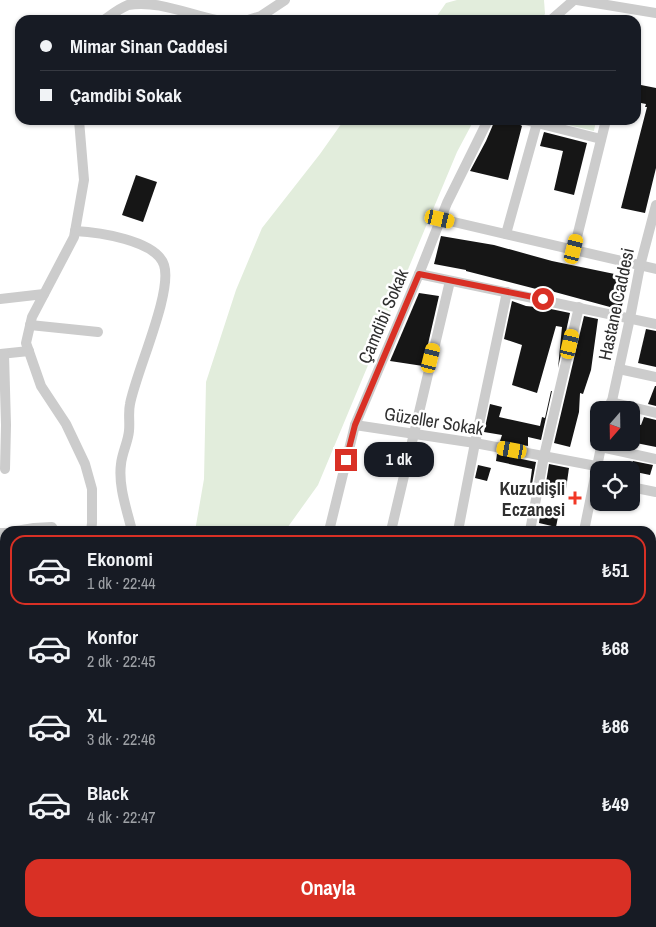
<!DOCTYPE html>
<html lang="tr">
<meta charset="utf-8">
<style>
:root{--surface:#171b24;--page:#20242c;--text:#f1f3f6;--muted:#9ea1a6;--line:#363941;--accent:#d93025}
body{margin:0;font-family:"Archivo Narrow",sans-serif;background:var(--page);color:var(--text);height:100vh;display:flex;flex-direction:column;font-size:19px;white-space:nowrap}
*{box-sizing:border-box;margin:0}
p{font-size:16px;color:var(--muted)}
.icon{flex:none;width:28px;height:28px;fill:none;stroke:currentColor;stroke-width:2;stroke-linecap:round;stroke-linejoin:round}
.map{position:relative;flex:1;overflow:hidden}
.sheet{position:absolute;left:0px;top:526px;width:656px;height:401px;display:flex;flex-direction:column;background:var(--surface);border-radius:15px 15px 0 0;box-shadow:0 1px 4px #0004}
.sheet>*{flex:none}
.top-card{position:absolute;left:15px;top:15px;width:626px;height:110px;border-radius:15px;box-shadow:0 1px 4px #0004;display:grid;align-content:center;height:110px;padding:0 25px;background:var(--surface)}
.needle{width:32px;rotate:200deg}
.controls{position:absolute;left:590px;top:401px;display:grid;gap:10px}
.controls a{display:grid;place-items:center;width:50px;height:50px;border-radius:10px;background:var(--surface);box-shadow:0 1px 4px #0004;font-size:25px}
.end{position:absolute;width:22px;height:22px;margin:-11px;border:6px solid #d93025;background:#fff;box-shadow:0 0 0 2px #fff}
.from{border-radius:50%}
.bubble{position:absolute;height:35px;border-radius:15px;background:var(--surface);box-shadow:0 1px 4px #0004;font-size:16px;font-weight:800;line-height:35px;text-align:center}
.car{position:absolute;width:15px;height:30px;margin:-15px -8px;border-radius:6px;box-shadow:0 0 4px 1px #0007;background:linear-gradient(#f5c518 24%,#345 0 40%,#f5c518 0 76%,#345 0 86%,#f5c518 0)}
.top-card b{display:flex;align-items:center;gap:18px;height:48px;font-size:19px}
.top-card b+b{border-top:1px solid var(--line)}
.top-card i{width:12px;height:12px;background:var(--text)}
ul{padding:9px 0 0;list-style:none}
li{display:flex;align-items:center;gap:15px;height:70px;margin:0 10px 8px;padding:0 15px;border:2px solid transparent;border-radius:15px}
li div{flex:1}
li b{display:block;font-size:19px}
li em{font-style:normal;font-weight:800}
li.current{border-color:var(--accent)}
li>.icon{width:45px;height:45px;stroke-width:1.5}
.cta{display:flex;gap:10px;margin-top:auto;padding:10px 25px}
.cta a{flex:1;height:58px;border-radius:15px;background:var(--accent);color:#fff;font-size:20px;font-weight:800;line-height:58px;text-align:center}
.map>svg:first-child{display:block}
.green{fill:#e2eddc}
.building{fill:#161616}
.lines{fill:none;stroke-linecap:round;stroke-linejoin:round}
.major-tunnel{stroke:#d5d5d5;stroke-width:14;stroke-dasharray:14 7;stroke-linecap:butt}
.minor{stroke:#ccc;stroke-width:10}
.major{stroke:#a7a7a7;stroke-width:14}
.route{stroke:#d93025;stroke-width:6}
.poi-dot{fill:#f23725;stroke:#fff;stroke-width:2}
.labels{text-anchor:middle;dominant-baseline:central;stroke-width:5;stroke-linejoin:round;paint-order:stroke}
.street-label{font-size:18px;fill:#2f2f2f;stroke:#fff}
.poi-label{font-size:18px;font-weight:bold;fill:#2f2f2f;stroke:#fff;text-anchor:end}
</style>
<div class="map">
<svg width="656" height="927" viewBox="0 0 656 927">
<rect width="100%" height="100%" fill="#fff"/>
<!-- green -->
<g class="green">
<path d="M457 0H544L545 14 540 20H434L446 3Z"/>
<path d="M344 120H474L457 152 318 485 285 531H195L204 479 206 382 236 290 262 228 320 154Z"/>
<path d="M547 120H596L594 131Z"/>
<path d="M656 862V914L651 927 646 923 651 922V863Z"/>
</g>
<!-- building -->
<g class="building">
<path d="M636 84 656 88V168L645 213 621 208 647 107H645L646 104 636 102Z"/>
<path d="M495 120 519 124 522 126 508 180 470 171 486 141Z"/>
<path d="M544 132 587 143 574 195 554 190 563 151 540 146Z"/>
<path d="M136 175 157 182 143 222 122 215Z"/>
<path d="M441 236 494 245 552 261 629 277 621 310 540 288V290L466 271V270L434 264Z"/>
<path d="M419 293 439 296 423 366 390 361Z"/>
<path d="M512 301 526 306 546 308 570 313 558 368 562 327 556 326 537 393 512 385 522 345 504 339Z"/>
<path d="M584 316 598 319 591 370 583 394 580 393 579 412 570 447 554 443Z"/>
<path d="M646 329 656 331V367L638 363Z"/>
<path d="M655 386H656V406L648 404Z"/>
<path d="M551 391H552L541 440 528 437V446L500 441 502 435 484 432 490 404 502 407 499 417 540 426 542 417 545 418Z"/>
<path d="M644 417 656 420V447L636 443 637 440 631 438V422L641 425Z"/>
<path d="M497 454 536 462 532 484H530L532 469 496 461Z"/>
<path d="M633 461 653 465 650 475 631 471Z"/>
<path d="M549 464 569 468 565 496 545 489Z"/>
<path d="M478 465 491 468 487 481 475 478Z"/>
<path d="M541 509 559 512 556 527 539 523Z"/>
</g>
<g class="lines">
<!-- major-tunnel -->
<path class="major-tunnel" d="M0 883 5 882"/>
<!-- minor -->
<g class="minor">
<path d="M577 0 656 13"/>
<path d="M104 20C111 15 120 8 128 5 158 0 187 14 216 20"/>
<path d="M248 20 261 16 285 0"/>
<path d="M551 20 574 0"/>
<path d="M79 120 84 180 74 237 32 317 26 343 41 386 66 424 85 464 92 489V523L91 531"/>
<path d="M525 120 601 139"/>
<path d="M441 219 656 269"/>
<path d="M75 231C97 232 156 240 164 265 173 292 136 372 130 404 128 413 130 422 129 431 128 442 122 453 121 464 118 486 127 510 132 531"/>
<path d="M506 234 537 123"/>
<path d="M574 249 606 120"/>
<path d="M419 274 656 324"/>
<path d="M0 299 44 294"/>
<path d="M30 325 98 332"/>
<path d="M0 354 29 351"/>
<path d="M4 354 6 425 5 469"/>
<path d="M619 369 656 377"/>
<path d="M611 402 656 413"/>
<path d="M610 410 630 318 640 266 656 205"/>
<path d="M355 425 475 443 596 466"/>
<path d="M601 447 656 459"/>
<path d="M631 487 656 492"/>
<path d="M16 531 34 528 52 527 54 531"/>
<path d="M329 531 355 425 419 274 447 203 488 120"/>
<path d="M391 531 450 281"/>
<path d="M458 531 475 443 507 292"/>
<path d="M530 531 544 456 579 307"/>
<path d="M584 531 602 442"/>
<path d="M0 533H5"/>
<path d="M0 558 5 559"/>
<path d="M0 653H5"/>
<path d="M651 685 656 687"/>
<path d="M0 702 5 691"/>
<path d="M651 824 656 826"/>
<path d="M651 852 656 851"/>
<path d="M0 877 5 870"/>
<path d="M403 922 429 927"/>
<path d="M600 922 602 927"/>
<path d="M23 927V922"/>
<path d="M161 927 163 922"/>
<path d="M470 927V922"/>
<path d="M537 927V922"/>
</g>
<!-- major -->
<path class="major" d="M631 922 636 927"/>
</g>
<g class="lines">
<!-- route -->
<path class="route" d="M346 460 355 425 419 274 543 299"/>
</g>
<!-- markers -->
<path class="poi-dot" d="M572.5 490.5h5v5h5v5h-5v5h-5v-5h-5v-5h5z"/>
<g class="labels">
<!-- street labels -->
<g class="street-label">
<text transform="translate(616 304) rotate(-78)">Hastane Caddesi</text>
<text transform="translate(383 316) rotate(-67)">Çamdibi Sokak</text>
<text transform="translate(434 421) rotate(9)">Güzeller Sokak</text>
</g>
<!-- poi labels -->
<g class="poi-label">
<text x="565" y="488">Kuzudişli<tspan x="565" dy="21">Eczanesi</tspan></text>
</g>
</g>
</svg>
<div class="controls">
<a><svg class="needle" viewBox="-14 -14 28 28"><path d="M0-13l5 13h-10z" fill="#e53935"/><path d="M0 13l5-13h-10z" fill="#9ea1a6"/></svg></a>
<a><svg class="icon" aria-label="locate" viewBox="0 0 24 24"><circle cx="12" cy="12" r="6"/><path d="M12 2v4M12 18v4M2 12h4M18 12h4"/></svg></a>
</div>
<i class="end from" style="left:543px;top:299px"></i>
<i class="end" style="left:346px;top:460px"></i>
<div class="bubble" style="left:364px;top:442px;width:70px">1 dk</div>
<i class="car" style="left:440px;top:219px;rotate:103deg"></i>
<i class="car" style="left:574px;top:249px;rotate:14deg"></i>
<i class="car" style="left:570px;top:344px;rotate:13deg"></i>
<i class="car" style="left:431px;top:358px;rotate:14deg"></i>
<i class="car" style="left:512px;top:450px;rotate:280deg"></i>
<div class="top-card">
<b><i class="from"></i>Mimar Sinan Caddesi</b>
<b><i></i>Çamdibi Sokak</b>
</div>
<section class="sheet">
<ul>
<li class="current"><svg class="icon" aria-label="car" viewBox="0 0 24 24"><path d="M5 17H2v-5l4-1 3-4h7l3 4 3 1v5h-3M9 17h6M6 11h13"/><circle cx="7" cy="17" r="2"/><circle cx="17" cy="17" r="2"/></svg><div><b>Ekonomi</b><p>1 dk · 22:44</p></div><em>₺51</em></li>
<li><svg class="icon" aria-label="car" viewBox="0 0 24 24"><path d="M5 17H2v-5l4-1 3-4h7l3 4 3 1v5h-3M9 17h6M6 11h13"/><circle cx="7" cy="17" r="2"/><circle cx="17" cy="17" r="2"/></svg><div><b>Konfor</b><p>2 dk · 22:45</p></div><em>₺68</em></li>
<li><svg class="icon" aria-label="car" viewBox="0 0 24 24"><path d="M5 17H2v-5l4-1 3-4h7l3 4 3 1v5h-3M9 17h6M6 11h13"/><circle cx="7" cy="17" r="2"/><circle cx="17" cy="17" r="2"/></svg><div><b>XL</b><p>3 dk · 22:46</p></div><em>₺86</em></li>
<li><svg class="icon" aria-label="car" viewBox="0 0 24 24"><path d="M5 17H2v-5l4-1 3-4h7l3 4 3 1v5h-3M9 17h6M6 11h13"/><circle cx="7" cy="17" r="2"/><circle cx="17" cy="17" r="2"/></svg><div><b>Black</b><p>4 dk · 22:47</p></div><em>₺49</em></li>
</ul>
<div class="cta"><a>Onayla</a></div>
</section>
</div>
